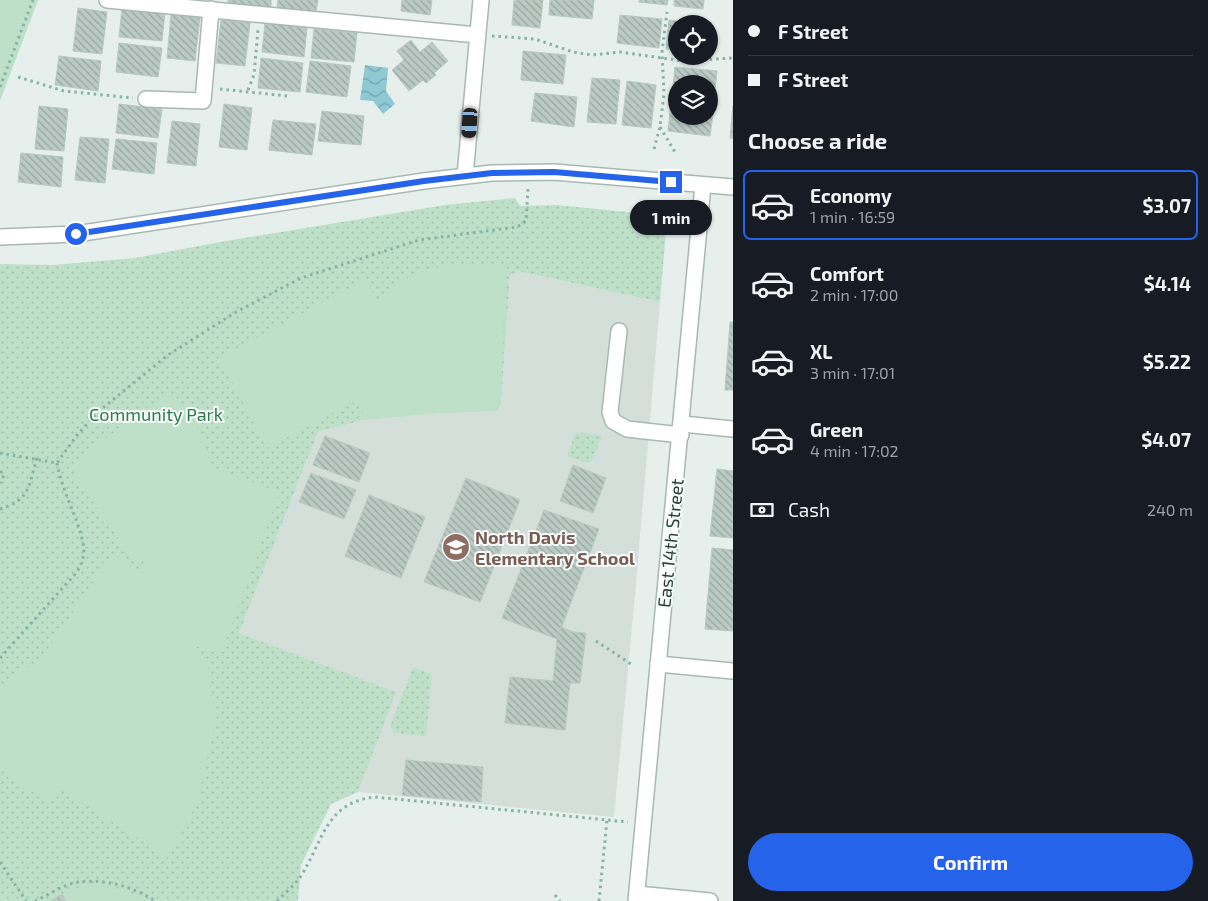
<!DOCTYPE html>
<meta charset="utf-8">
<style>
:root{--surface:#171b24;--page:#20242c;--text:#f1f3f6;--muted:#9ea1a6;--line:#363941;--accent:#2563eb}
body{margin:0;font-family:"Exo 2",sans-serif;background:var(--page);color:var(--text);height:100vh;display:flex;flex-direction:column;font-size:19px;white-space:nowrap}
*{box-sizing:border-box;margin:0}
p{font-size:16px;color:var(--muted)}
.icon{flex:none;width:28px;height:28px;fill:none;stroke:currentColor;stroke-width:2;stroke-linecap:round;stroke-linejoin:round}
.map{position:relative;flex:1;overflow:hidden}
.details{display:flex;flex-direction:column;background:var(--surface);width:475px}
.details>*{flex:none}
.banner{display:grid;align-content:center;height:110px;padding:0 15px;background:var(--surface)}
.controls{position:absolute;left:668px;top:15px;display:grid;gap:10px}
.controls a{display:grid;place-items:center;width:50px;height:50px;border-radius:50%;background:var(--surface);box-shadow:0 1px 4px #0004;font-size:25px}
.end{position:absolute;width:22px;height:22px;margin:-11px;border:6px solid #2563eb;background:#fff;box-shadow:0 0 0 2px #fff}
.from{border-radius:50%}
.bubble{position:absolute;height:35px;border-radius:18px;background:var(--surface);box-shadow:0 1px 4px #0004;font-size:16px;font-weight:700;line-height:35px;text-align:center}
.car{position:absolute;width:15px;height:30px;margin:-15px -8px;border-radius:6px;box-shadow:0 0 4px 1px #0007;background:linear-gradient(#222 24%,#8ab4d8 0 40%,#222 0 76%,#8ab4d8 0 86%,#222 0)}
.banner b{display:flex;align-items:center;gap:18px;height:48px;font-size:19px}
.banner b+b{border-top:1px solid var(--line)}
.banner i{width:12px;height:12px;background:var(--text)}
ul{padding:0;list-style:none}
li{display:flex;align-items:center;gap:15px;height:70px;margin:0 10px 8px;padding:0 5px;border:2px solid transparent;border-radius:8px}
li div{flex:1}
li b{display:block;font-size:19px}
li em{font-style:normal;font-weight:700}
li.on{border-color:var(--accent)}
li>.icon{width:45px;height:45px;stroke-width:1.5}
h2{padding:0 15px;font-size:22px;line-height:60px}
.pay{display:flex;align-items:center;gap:12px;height:55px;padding:0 15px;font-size:19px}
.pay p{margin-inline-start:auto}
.primary-button{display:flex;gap:10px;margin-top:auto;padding:10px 15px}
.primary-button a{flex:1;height:58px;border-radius:30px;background:var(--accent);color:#fff;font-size:20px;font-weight:700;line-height:58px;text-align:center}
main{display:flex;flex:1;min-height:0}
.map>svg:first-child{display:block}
.built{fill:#d4dfda}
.park{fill:url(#park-dots)}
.garden{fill:#bfe0c8}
.water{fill:url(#water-waves)}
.building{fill:url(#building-back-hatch);stroke:#b8c9c2}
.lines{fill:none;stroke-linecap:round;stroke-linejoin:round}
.minor-casing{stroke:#a8b8b2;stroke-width:18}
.path{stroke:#86b3a5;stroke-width:3;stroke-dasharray:2.5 4;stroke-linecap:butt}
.minor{stroke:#fff;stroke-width:15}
.route{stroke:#2563eb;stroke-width:6}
.labels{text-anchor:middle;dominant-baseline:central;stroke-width:4;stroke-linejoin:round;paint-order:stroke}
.park-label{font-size:18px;fill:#2d7a4b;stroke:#f7fbf9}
.education-label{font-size:18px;font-weight:bold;fill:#785e54;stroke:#f7fbf9;text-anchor:start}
.street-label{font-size:18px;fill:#24423a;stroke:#f7fbf9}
</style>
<main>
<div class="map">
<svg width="733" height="901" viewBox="0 0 733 901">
<defs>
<pattern id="park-dots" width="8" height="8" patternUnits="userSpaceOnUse" patternTransform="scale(1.25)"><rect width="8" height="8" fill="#bfe0c8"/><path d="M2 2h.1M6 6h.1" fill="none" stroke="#a4c1ad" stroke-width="1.8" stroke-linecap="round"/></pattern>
<pattern id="water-waves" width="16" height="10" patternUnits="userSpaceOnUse" patternTransform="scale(1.25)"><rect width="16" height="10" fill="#8ec9d4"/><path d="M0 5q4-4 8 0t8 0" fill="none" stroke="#74a5ad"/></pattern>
<pattern id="building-back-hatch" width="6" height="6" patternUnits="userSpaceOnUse" patternTransform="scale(1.25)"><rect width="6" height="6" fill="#bbcac4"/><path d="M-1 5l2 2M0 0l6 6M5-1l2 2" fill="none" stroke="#98a6a0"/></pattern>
</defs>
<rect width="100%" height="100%" fill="#e6efeb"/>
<!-- built -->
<path class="built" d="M516 271 660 302 636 584 614 817 358 792 395 692 239 633 318 432 364 420 440 413 495 411 501 404 510 276Z"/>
<!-- park -->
<g class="park">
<path d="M515 198 520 206 556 205 648 214 661 222 666 231 660 302 517 271 510 276 501 404 496 411 440 413 364 420 318 432 239 633 396 692 358 792 331 804 301 865 298 901H0V264L53 265 135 258 226 241 445 205Z"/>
<path d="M576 432 602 436 591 462 586 463 567 456Z"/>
<path d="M413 667 432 674 426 736 394 733 390 727Z"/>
</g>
<!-- garden -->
<g class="garden">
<path d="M0 0H38L0 101Z"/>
<path d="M452 264 505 266 501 404 496 411 440 413 364 420 359 399 267 448 219 358 366 279 378 303C401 275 418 272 452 264Z"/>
<path d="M165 394C193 418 206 429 209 467L280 492 221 655 196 646 208 665 216 721 198 800 169 858 60 789 49 802 6 776 0 767V694L22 665 34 669 113 553 138 574 145 558 133 560 74 474 76 461Z"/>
<path d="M86 885 121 889 146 901H51L62 894Z"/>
</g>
<!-- water -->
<path class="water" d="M365 65 388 68 386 91 395 104 383 114 373 101 360 100Z"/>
<!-- building -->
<g class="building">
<path d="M228 0H271V7L228 3Z"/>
<path d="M278 0H318L316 12 277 8Z"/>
<path d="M402 0H432L430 15 401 11Z"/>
<path d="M514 0H543L540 28 512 25Z"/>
<path d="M550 0H594L592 19 549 15Z"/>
<path d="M639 0H668L667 5 639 2Z"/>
<path d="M674 0H704L703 9 674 6Z"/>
<path d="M78 8 107 12 102 54 73 51Z"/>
<path d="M122 8 165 12 162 41 119 37Z"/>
<path d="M171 14 200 18 195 61 167 58Z"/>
<path d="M620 15 662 19 659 48 617 43Z"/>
<path d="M221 20 250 23 245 66 216 63Z"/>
<path d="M669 20 704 24H676V50L666 49Z"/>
<path d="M265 23 307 28 304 57 262 52Z"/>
<path d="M314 29 357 33 354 62 311 58Z"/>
<path d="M411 40 420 52 432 42 448 61 434 73 436 75 426 83 423 80 409 91 392 70 404 60 397 51Z"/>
<path d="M119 43 162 48 158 77 116 72Z"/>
<path d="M523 51 566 55 563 84 521 80Z"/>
<path d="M59 56 101 61 98 91 55 85Z"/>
<path d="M261 58 303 63 300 92 258 88Z"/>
<path d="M310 61 351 66 347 97 306 92Z"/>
<path d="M675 67 717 71 714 100H709V84H676V96H672Z"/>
<path d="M592 78 620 80 616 124 587 122Z"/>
<path d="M627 81 656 85 651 128 622 125Z"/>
<path d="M535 93 577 97 574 127 531 121Z"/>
<path d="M671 103H676V116H709V106L714 107 710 136 668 131Z"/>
<path d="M119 104 162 109 158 138 116 133Z"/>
<path d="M224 104 252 108 247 150 219 147Z"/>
<path d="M39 106 68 109 64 151 35 149Z"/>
<path d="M733 106V138H730Z"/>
<path d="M322 111 364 116 361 145 318 141Z"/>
<path d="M273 120 316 124 312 155 269 150Z"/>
<path d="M172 121 200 124 196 166 167 163Z"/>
<path d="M80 137 109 139 105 183 75 180Z"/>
<path d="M116 139 157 143 154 174 112 169Z"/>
<path d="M21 153 63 157 61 187 18 182Z"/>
<path d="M730 322H733V390H725Z"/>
<path d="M325 436 370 453 359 482 313 465Z"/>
<path d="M573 465 606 478 593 513 560 501Z"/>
<path d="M717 469 733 471V538L710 536Z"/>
<path d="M311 473 356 490 344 519 299 502Z"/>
<path d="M466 478 520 500 480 602 424 582Z"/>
<path d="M369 495 425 517 401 578 345 556Z"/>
<path d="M544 510 599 529 557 639 502 618Z"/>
<path d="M712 548 733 550V631L705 629Z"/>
<path d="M561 627 573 632 586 633 580 683H570L565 730 505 723 510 677 553 681 557 639Z"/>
<path d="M406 760 483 767 481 802 402 795Z"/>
<path d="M62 894 66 901H51Z"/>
</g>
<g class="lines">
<!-- minor casing -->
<g class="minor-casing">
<g id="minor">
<path d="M107 0 477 35"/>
<path d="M146 99 203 101 211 9"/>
<path d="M465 176 481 0"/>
<path d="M0 237 76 234 424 181 492 173 554 172 733 187"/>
<path d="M619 331 610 412 613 421 627 429 681 435"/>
<path d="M682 424 733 429"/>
<path d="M658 664 733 671"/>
<path d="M637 894 710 901"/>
<path d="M636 901 703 185"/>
</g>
</g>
<!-- path -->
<g class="path">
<path d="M492 36 535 39 573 52 592 55 620 52 683 61 733 58"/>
<path d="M18 77 64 91 133 98"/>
<path d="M0 87 33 0"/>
<path d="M220 89 287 96"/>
<path d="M248 90 254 75 258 30"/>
<path d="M660 127 675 152"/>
<path d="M654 149 660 127 664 94 662 52 667 12"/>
<path d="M0 453 57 463 77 435 99 411 168 355 236 312 301 278 419 240 517 227 526 221 528 188"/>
<path d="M0 471 4 475 0 483"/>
<path d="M0 509C31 499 28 487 37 458"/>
<path d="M596 641 631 664"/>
<path d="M0 658 77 572C81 565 84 557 84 549 80 520 62 493 57 463"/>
<path d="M0 862 26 901"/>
<path d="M555 895 560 901"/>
<path d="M35 901C46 896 58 888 70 884 97 876 133 886 155 901"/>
<path d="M277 901C285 893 295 885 301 876 323 841 326 802 375 797L628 822"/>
<path d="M599 901 607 820"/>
</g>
<!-- minor -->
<use href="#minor" class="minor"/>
</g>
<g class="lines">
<!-- route -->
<path class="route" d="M76 234 424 181 492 173 554 172 671 182"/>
</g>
<!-- icons -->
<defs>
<g id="school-disc" transform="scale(1.4375)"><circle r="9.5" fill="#8d6e63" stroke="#f7fbf9"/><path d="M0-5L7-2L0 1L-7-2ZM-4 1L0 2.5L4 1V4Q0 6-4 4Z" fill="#fff"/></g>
</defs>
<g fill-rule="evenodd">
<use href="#school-disc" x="456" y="547"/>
</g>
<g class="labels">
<!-- park labels -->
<g class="park-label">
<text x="156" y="414">Community Park</text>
</g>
<!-- education labels -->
<g class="education-label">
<text x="475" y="537">North Davis<tspan x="475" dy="21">Elementary School</tspan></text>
</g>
<!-- street labels -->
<g class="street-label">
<text transform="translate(670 543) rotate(-84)">East 14th Street</text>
</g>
</g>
</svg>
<div class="controls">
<a><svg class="icon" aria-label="locate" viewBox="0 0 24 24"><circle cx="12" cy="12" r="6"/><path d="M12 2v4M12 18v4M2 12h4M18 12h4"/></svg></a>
<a><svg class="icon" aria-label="layers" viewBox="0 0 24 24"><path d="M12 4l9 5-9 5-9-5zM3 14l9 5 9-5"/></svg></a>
</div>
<i class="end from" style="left:76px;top:234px"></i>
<i class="end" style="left:671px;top:182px"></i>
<div class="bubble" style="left:630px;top:200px;width:82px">1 min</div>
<i class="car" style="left:470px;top:123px;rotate:184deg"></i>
</div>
<section class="details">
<div class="banner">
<b><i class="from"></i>F Street</b>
<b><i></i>F Street</b>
</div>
<h2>Choose a ride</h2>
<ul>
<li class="on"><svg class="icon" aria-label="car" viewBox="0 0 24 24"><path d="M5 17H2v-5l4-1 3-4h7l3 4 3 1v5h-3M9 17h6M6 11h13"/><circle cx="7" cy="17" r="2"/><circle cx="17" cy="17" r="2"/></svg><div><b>Economy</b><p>1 min · 16:59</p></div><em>$3.07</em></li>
<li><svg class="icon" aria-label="car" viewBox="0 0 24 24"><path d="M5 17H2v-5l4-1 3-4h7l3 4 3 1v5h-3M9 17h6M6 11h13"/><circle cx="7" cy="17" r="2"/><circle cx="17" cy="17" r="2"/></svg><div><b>Comfort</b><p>2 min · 17:00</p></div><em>$4.14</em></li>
<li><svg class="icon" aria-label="car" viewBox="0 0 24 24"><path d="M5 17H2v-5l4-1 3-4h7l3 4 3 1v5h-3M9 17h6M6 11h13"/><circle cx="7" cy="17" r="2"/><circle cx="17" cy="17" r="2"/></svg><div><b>XL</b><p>3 min · 17:01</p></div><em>$5.22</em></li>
<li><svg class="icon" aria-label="car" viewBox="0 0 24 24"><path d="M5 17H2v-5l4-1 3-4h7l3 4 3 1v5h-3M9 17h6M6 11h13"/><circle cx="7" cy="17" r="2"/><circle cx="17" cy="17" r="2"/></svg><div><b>Green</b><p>4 min · 17:02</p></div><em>$4.07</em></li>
</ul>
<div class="pay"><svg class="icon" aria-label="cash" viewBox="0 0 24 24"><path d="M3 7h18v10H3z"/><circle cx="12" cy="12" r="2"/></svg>Cash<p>240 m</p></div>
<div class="primary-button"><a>Confirm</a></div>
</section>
</main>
